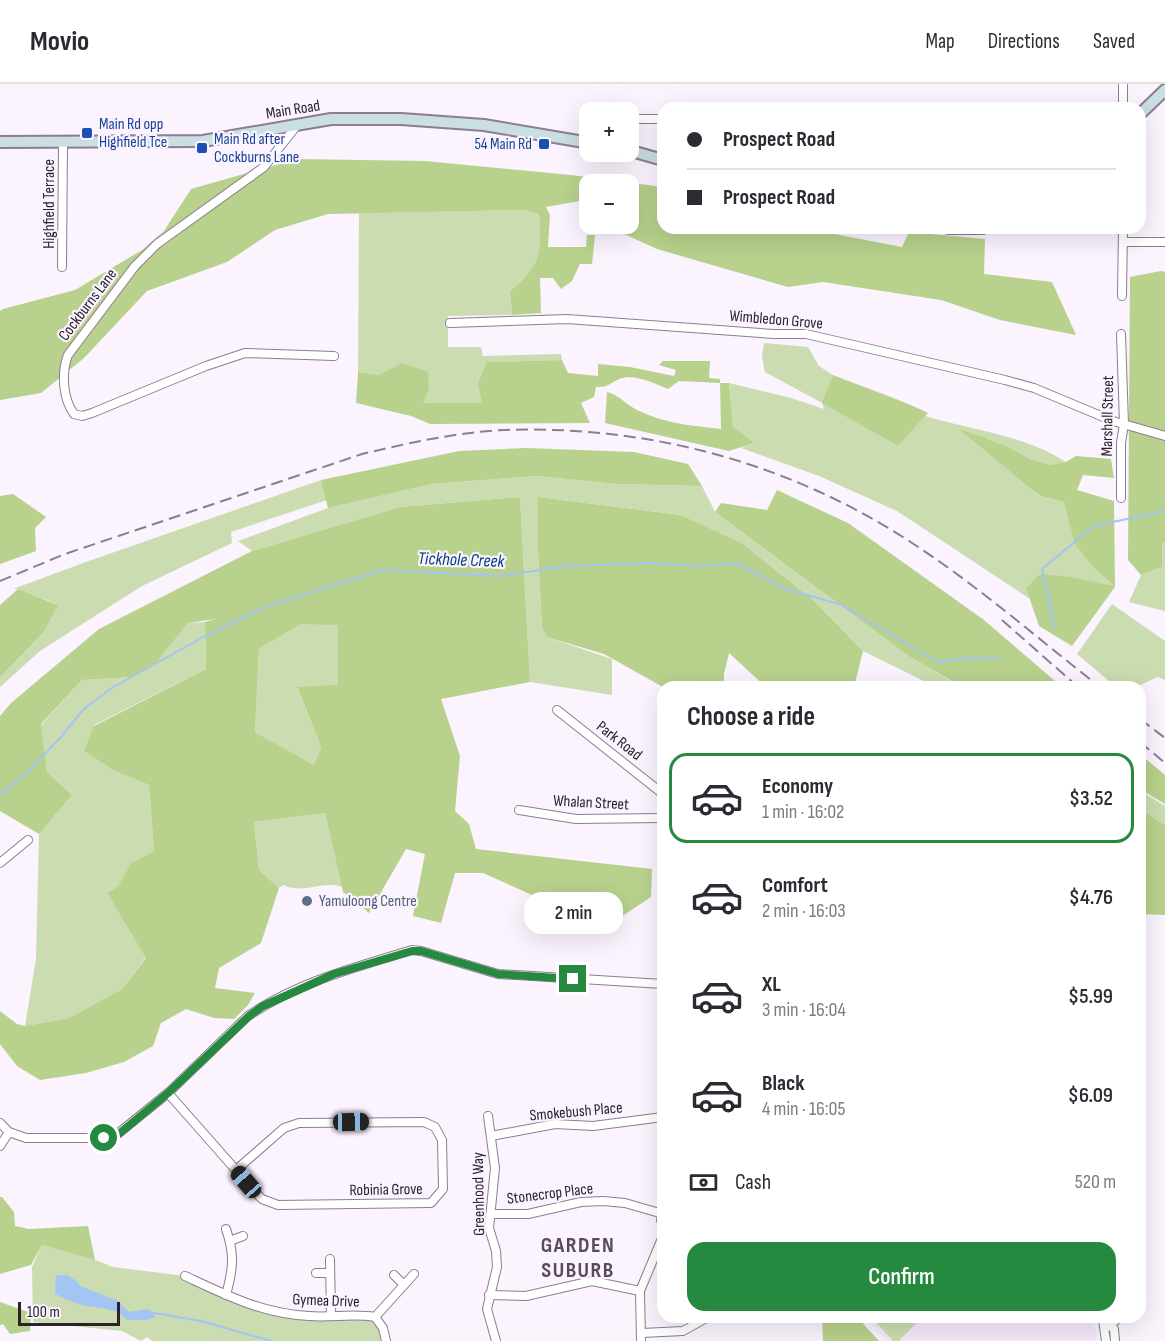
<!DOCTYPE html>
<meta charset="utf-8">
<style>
:root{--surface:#fff;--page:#f2f2f3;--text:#2b2b33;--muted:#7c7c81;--line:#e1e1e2;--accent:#258a3f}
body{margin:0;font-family:"Sofia Sans Condensed",sans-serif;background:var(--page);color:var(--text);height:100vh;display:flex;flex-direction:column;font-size:22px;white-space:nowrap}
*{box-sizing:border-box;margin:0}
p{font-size:20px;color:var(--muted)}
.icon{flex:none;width:33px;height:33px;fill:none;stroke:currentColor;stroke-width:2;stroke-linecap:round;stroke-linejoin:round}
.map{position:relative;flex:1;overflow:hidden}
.drawer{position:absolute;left:657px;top:597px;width:489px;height:642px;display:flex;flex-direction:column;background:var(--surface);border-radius:18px;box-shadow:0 6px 24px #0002}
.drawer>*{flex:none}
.hud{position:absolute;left:657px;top:18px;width:489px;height:132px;border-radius:18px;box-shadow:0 6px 24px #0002;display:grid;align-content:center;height:132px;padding:0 30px;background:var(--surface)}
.fabs{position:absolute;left:579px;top:18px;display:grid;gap:12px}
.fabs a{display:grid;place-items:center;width:60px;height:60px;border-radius:12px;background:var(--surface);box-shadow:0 6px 24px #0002;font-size:30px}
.scale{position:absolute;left:18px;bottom:15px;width:102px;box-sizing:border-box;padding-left:6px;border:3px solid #29212b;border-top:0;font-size:16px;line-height:21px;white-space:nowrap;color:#29212b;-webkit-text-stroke:4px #fbf3fe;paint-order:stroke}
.end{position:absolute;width:27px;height:27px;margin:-14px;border:8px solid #258a3f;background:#fff;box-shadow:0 0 0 3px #fff}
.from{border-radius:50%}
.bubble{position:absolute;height:42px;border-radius:18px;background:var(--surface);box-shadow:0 6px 24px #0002;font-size:20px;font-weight:600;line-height:42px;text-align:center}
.car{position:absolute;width:18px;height:36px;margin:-18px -9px;border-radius:8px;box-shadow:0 0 4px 2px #0007;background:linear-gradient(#222 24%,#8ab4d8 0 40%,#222 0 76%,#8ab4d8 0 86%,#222 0)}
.hud b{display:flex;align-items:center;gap:21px;height:57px;font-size:22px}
.hud b+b{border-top:2px solid var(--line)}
.hud i{width:15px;height:15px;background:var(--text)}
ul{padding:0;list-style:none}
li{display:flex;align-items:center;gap:18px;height:90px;margin:0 12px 9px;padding:0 18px;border:3px solid transparent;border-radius:18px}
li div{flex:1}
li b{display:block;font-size:22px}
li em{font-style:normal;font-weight:600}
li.on{border-color:var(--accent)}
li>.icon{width:54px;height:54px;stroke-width:1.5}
h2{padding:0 30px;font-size:27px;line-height:72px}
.pay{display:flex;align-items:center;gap:15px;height:66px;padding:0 30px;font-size:22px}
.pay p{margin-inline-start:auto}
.cta{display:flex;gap:12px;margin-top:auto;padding:12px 30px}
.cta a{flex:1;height:69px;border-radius:18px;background:var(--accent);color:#fff;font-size:24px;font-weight:600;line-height:69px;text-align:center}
header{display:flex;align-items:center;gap:36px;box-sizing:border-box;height:84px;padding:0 30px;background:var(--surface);border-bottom:2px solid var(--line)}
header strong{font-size:28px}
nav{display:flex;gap:33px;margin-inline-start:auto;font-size:21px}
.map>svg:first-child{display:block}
.built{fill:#f7e8fc}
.green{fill:#cbdcb0}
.forest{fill:#b8d18c;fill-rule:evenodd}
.water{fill:#a3c5f4}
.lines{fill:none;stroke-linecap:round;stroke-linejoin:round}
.stream{stroke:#a3c5f4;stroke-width:2}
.minor-casing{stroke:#8d7c93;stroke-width:10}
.secondary-casing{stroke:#8d7c93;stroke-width:14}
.minor{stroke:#fff;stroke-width:8}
.secondary{stroke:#cadfe2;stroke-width:10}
.rail{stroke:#88808b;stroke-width:2;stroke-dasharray:12 6;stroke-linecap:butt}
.route{stroke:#258a3f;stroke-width:8}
.transit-dot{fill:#1a4fb4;stroke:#fbf3fe;stroke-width:2}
.service-dot{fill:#5c6f8a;stroke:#fbf3fe;stroke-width:2}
.labels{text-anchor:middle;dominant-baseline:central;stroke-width:4.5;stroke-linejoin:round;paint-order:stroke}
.street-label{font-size:16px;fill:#29212b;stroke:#fbf3fe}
.transit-label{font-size:16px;fill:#164399;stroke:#fbf3fe;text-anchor:start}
.service-label{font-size:16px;fill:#4e5e75;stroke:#fbf3fe;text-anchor:start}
.water-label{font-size:18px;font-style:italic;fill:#064083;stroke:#fbf3fe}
.district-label{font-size:22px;font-weight:bold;letter-spacing:1.5px;fill:#594a5f;stroke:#fbf3fe}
</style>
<header>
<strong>Movio</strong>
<nav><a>Map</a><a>Directions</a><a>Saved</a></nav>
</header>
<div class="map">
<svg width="1165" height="1257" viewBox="0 0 1165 1257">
<rect width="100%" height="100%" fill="#fbf3fe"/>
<!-- built -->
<path class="built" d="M864 1233H1086L1097 1247 1096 1257H887Z"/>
<!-- green -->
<g class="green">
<path d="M523 126 539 130C542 169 541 181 510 207L512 231 448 232V263H481L483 272 561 270 562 276 487 278 483 319H423L379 291 358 288 359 129Z"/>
<path d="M764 259 808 263 819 282 833 291 823 319 898 362 925 332C972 346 1024 351 1066 378L1050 381 1030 375 1007 362 988 355 1039 412 1064 418 1095 485 1115 503 1071 493 1026 504 1030 515 897 427 819 392 741 364 753 359 733 343 729 299 791 314 824 325 822 319 765 288 762 273Z"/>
<path d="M537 392 616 400 702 402 715 428 910 573 962 603H936L863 567 813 516 742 459 681 431 538 413V467L542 544 547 553 612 575V611L530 598 520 413 400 423 252 467 238 457 328 424 432 400Z"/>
<path d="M321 396 327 416 231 448 232 459 142 502 40 567 0 603V593L43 549 57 520 17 505H13L86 478Z"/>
<path d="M1165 457V527L1129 518 1141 491 1162 483V460Z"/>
<path d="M1112 520 1165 557V596L1158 593 1136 603H1116L1077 570Z"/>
<path d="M205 538 206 585 94 641 117 688 149 701 154 767 131 779 118 802 107 809 146 873 122 905 69 934 25 942 36 875 39 750 72 711 47 688 41 641 82 596 133 593 156 579 188 539Z"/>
<path d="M301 540H338V602L297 604 321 663 314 681 255 648 259 565Z"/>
<path d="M1140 707 1165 722V741L1140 725Z"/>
<path d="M325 729 342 803C323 796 302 811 284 801L279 804 259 786 254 738Z"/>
<path d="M42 1161 93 1175 113 1183 185 1192 269 1227 375 1233 386 1257H152L147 1253 141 1257 122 1247 33 1238 32 1183Z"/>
<path d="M871 1233H922L899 1257H893Z"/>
</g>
<!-- forest -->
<g class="forest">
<path d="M297 75 425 77 571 91 663 103V144H750L755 146 829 149 902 163 909 148 985 155 984 190 1052 198 1076 251 1000 236 941 216 823 198 788 203 657 165 602 140H628V100H590L589 124 585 116 546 123 550 131 548 163H586L587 151H595L592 180H580L572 197 561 205 553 194H540L541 229 512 231 510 207C541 181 542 169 539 130L523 126 328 130 275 146 227 178 147 207 84 274 41 309 0 316V227L3 225 75 206 142 166 164 147 191 105Z"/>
<path d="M1161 187 1165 188V457L1162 460V483L1141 491 1128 476 1130 193Z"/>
<path d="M562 276 568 289 598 292V280L630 283 674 292 676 286 659 281 663 277H710L709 294 720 295V299H729L733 343 754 359 729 367 605 339 607 308C620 311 626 321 639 327 664 339 693 342 721 345L720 299 679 297 668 305C654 299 634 289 619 295 609 300 609 303 596 303L594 313 581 319 590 339 430 340 411 332 356 319 358 288 379 291 402 279 428 288 429 305 423 319H482L478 299 487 278Z"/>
<path d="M833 291C865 304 897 314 928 329L898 362 822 319Z"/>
<path d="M959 345 1007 362 1030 375 1050 381 1066 378 1076 372 1111 375 1114 394 1083 391 1077 406 1114 417 1115 503 1072 562 1039 542 1026 504 1040 490 1071 493 1114 502 1095 485 1075 460 1064 418 1040 412Z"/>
<path d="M526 364 634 368 688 380 702 402 616 400 537 392 432 400 328 424 321 396 459 367Z"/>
<path d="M777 406 848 439 984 536 1062 603H963L910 573 715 428 721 419 767 426Z"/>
<path d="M13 410 46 433 35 444 36 467 0 480V412Z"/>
<path d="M520 413 530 598 441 615 460 672 455 727 469 740 476 765 652 785 651 813 618 835 563 829 559 849 539 848 541 815 483 789H455L441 839 413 832 425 770 406 765 369 829 343 808 325 729 254 738 259 786 279 804 261 859 219 884 215 904 255 909 248 921 234 935 214 934 186 925 161 939 153 962 124 978 86 989 40 996 17 982 0 960V927L17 940 25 942 69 934 122 905 146 874 107 809 118 802 131 779 154 767 149 701 117 688 84 667 94 642 206 585 205 538 216 535 188 539 156 579 133 593 82 596 41 640 47 688 72 711 39 750 0 727V632L11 619 99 545 252 467 400 423ZM301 540 338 541V601L297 603 321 663 314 681 255 648 259 565Z"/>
<path d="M538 413 681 431 742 459 813 516 863 567 854 603H766L729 569 724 590V603H663L604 570 547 553 542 544 538 467Z"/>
<path d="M18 505 58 521 43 549 0 593V521Z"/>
<path d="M1140 670 1165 691V720L1140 705Z"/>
<path d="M1140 725 1165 741V831L1140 830Z"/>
<path d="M0 1113H2L14 1128 15 1142 29 1145 88 1142 95 1176 42 1161 31 1181 0 1190Z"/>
<path d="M0 1218 31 1229 30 1247 10 1250 3 1240 0 1241Z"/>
<path d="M822 1233H857L879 1257H823Z"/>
</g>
<!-- water -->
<path class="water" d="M56 1191H67L78 1198 80 1202 118 1217 129 1228 147 1225 154 1229 155 1233 146 1236H127C114 1222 99 1225 82 1221 73 1219 64 1214 55 1210Z"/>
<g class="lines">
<!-- stream -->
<g class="stream">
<path d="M1055 544 1042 485 1094 442 1165 427"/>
<path d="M0 711 25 690 60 654 84 625 110 605 205 552 265 523 382 486 502 492 566 482 653 479 697 482 738 479 782 504 839 520 938 578 973 574 1002 575"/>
<path d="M154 1229 201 1237 271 1257"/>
</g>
<!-- minor casing -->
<g class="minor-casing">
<g id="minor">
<path d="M1123 24V0"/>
<path d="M628 35H663"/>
<path d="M584 36H590"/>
<path d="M298 40 264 83 157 160 135 182 68 271C61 289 63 315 74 330L82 332 92 329 206 282 245 269 334 272"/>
<path d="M1123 158H1165"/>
<path d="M62 183 63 58"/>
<path d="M1122 212 1123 144"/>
<path d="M450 239 567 235 773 250H806L1005 296 1034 304 1113 337 1165 352"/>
<path d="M1121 414V359L1124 340 1121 250"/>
<path d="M557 626 663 710"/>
<path d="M519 726 576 735 663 734"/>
<path d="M0 779 28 756"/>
<path d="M168 1009 257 1110 262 1115 278 1121 431 1119 443 1105 442 1056 435 1043 424 1038 299 1039 284 1044 236 1086"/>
<path d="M488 1032 495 1084 489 1144 496 1167 497 1183 487 1225 496 1257"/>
<path d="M0 1039 9 1048 26 1054H104L115 1052 168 1009 248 932C298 898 356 883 412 866L421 867 498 890 663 900"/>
<path d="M491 1052 555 1040 593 1042 663 1033"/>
<path d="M0 1062 9 1048"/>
<path d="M491 1130H528L581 1118 603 1117 625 1119 663 1130"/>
<path d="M663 1130 661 1136 663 1141"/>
<path d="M230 1157 243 1152"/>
<path d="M330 1175 331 1231"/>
<path d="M316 1189H330"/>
<path d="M394 1191 404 1201"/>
<path d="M185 1192C228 1212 261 1229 309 1232 331 1234 353 1229 375 1233L383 1244 386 1257"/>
<path d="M226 1211C233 1185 235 1171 226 1145"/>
<path d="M489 1211 526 1212 592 1197 640 1207"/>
<path d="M375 1233 414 1190"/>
<path d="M1101 1233 1114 1245 1115 1257"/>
<path d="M1103 1236 1106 1257"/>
<path d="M1107 1243 1120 1233"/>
<path d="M642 1249 683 1247 708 1233"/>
<path d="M641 1257 640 1207 663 1152"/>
</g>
</g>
<!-- secondary casing -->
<g class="secondary-casing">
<g id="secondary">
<path d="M1140 30 1165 6"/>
<path d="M0 58 203 57 331 35H401L484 41 590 59"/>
<path d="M628 66 663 76"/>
<path d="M948 144H983"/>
</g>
</g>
<!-- minor -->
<use href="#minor" class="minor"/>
<!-- secondary -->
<use href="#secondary" class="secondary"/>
<!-- rail -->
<g class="rail">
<path d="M0 497 65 470 362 370C409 359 457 348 505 346 649 341 789 379 909 457 976 500 1037 554 1100 603"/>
<path d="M1002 536 1078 603"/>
<path d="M1140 635 1165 654"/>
<path d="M1140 658 1165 679"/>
</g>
</g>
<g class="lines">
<!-- route -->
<path class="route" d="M104 1054 120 1049 168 1009 249 932 263 922 334 890 412 867H421L498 890 573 895"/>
</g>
<!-- markers -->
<g class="transit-dot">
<rect x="81" y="43" width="12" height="12" rx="3"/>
<rect x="538" y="54" width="12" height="12" rx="3"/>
<rect x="196" y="58" width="12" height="12" rx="3"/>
</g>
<circle class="service-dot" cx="307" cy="817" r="6"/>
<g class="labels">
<!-- street labels -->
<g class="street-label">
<text transform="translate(293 26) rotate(-9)">Main Road</text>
<text transform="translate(49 120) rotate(-90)">Highfield Terrace</text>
<text transform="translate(88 221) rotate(-53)">Cockburns Lane</text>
<text transform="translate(776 236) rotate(5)">Wimbledon Grove</text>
<text transform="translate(1108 332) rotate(-89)">Marshall Street</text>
<text transform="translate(619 657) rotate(38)">Park Road</text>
<text transform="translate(591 719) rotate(3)">Whalan Street</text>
<text transform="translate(576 1028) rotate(-5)">Smokebush Place</text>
<text transform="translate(386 1106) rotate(-1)">Robinia Grove</text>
<text transform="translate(479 1110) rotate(-91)">Greenhood Way</text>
<text transform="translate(550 1110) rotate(-7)">Stonecrop Place</text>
<text transform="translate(326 1217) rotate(2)">Gymea Drive</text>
</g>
<!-- transit labels -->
<g class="transit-label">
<text x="99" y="40">Main Rd opp<tspan x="99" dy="18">Highfield Tce</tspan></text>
<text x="214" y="55">Main Rd after<tspan x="214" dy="18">Cockburns Lane</tspan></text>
<text x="532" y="60" text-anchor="end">54 Main Rd</text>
</g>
<!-- service labels -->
<g class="service-label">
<text x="319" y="817">Yamuloong Centre</text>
</g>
<!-- water labels -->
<g class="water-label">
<text transform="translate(461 476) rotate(2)">Tickhole Creek</text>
</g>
<!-- district labels -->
<g class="district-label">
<text x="578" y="1161">GARDEN<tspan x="578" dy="25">SUBURB</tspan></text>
</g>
</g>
</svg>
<div class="fabs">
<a>+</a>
<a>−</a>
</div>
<div class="scale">100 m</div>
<i class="end from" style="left:104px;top:1054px"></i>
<i class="end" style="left:573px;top:895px"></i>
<div class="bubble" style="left:524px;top:808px;width:99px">2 min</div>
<i class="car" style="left:351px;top:1038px;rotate:89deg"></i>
<i class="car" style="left:246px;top:1098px;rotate:319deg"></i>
<div class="hud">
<b><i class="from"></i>Prospect Road</b>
<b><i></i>Prospect Road</b>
</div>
<section class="drawer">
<h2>Choose a ride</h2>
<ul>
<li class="on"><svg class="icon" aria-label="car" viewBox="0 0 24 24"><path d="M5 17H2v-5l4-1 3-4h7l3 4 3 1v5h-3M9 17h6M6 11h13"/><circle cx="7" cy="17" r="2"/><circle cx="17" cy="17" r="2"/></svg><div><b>Economy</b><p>1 min · 16:02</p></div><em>$3.52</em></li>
<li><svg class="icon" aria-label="car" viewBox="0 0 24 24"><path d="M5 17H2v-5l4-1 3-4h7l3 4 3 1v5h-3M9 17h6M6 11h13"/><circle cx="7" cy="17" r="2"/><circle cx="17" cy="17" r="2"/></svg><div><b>Comfort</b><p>2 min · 16:03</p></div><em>$4.76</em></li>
<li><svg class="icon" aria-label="car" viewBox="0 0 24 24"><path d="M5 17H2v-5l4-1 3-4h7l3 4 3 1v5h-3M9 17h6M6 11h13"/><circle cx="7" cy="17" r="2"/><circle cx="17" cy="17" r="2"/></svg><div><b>XL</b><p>3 min · 16:04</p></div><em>$5.99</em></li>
<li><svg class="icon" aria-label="car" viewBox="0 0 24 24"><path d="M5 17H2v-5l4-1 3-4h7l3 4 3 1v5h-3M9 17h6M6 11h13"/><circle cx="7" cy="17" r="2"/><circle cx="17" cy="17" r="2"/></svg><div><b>Black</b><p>4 min · 16:05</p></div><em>$6.09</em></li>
</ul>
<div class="pay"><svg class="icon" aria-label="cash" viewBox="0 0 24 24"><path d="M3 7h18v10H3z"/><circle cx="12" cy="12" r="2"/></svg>Cash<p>520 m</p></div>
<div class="cta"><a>Confirm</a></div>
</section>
</div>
